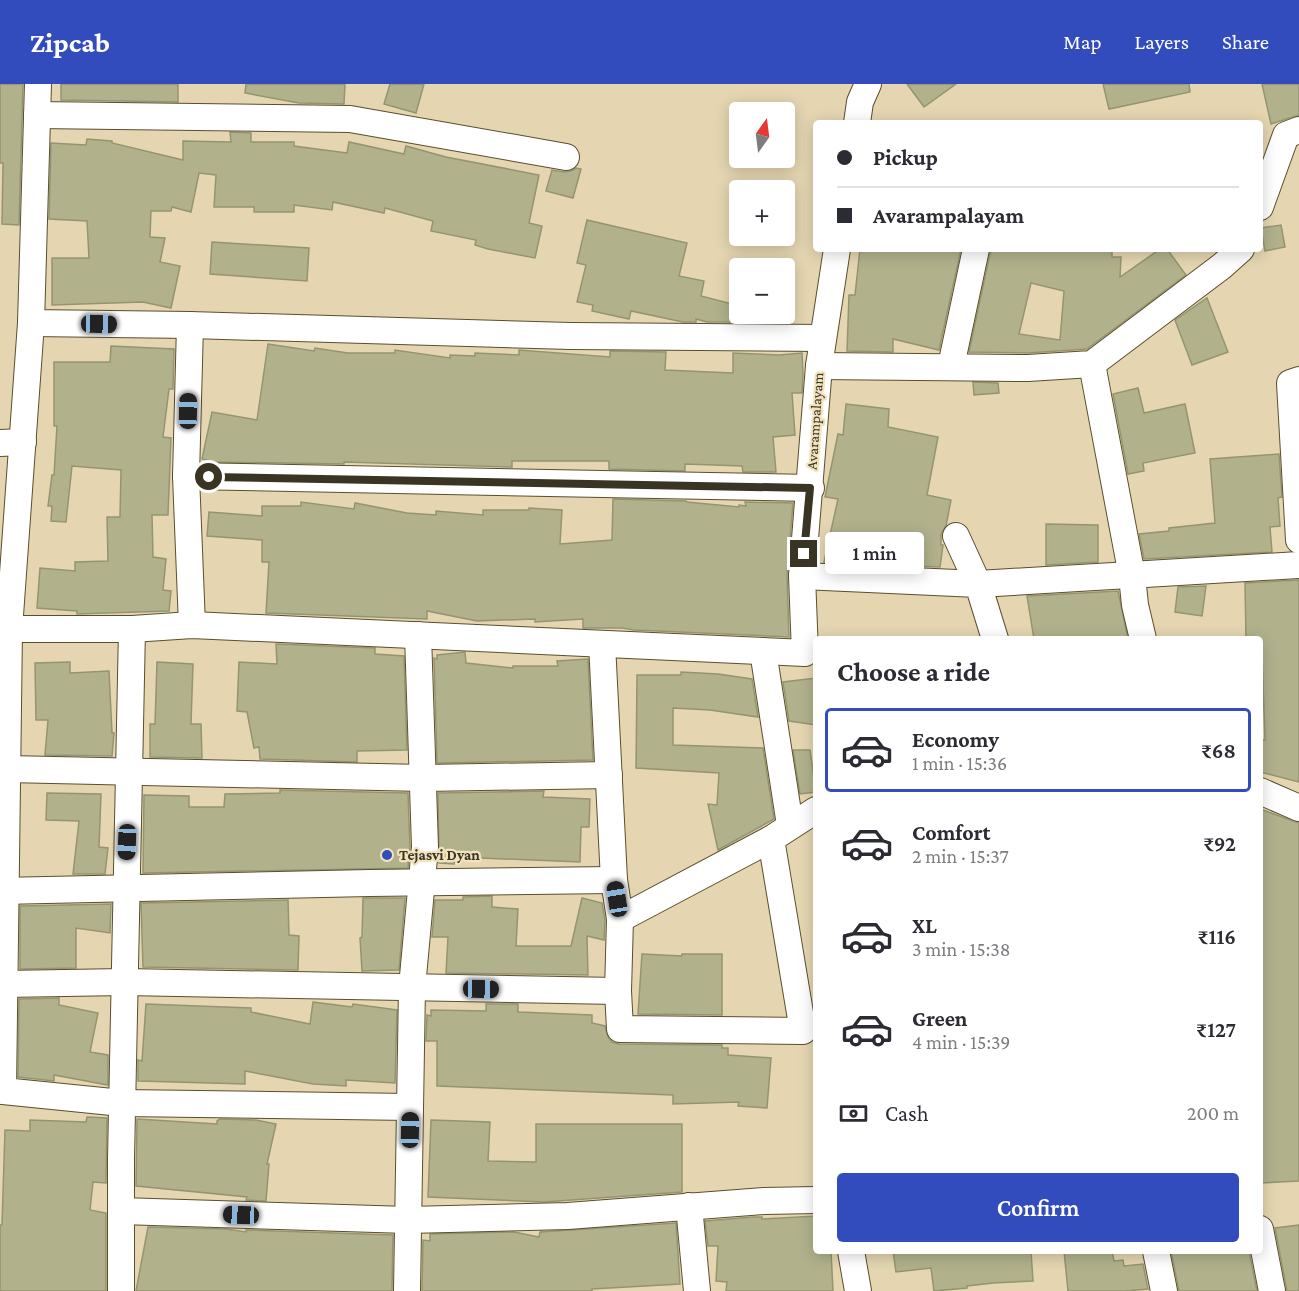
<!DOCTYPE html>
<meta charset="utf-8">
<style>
:root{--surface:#fff;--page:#f7f7f7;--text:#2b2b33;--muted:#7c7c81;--line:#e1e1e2;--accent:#334cbd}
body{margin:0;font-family:"Crimson Pro",serif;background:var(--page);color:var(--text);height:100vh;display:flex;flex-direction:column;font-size:22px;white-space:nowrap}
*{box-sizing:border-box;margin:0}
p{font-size:20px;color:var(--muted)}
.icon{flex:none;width:33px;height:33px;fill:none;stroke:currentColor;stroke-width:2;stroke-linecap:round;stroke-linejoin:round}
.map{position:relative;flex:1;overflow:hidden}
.drawer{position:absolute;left:813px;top:552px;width:450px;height:618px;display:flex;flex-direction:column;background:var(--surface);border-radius:6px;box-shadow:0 3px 15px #0003}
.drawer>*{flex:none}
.banner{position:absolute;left:813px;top:36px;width:450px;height:132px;border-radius:6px;box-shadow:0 3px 15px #0003;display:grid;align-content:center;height:132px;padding:0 24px;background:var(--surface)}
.needle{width:39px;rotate:14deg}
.fabs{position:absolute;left:729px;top:18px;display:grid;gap:12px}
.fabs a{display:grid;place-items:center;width:66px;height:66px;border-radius:6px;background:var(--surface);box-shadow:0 3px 15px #0003;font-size:30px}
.end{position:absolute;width:27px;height:27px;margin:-14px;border:8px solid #3a3425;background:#fff;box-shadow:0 0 0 3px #fff}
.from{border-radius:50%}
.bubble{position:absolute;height:42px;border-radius:6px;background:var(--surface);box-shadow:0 3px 15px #0003;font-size:20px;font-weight:600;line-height:42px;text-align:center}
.car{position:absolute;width:18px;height:36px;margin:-18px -9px;border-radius:8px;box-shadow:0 0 4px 2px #0007;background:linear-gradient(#222 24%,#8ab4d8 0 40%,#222 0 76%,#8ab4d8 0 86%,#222 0)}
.banner b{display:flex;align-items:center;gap:21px;height:57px;font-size:22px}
.banner b+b{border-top:2px solid var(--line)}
.banner i{width:15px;height:15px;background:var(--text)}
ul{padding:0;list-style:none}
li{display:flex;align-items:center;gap:18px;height:84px;margin:0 12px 9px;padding:0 12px;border:3px solid transparent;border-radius:6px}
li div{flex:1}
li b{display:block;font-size:22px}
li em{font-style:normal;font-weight:600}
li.active{border-color:var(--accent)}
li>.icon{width:54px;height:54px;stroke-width:1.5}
h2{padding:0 24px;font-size:27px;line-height:72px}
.pay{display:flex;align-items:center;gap:15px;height:66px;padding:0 24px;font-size:22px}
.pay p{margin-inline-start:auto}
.action{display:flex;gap:12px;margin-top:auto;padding:12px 24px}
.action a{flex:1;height:69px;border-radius:6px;background:var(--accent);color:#fff;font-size:24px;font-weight:600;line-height:69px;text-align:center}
header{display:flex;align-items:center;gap:36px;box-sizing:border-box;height:84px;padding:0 30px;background:var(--accent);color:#fff}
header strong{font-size:28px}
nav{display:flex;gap:33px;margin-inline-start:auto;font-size:21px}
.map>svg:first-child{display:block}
.building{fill:#b1b28c;stroke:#949570;stroke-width:1.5;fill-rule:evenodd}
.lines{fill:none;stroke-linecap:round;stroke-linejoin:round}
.minor-casing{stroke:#5b4e2d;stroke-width:28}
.minor{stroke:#fff;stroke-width:26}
.route{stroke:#3a3425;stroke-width:8}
.poi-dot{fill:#334cbd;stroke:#f2e3bd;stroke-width:2}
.labels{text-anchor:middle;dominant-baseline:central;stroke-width:4.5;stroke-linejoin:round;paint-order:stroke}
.street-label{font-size:15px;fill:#3a3425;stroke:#f2e3bd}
.poi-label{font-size:15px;font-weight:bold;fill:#3a3425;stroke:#f2e3bd;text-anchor:start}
</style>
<header>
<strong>Zipcab</strong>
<nav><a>Map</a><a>Layers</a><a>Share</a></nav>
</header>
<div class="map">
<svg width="1299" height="1207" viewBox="0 0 1299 1207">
<rect width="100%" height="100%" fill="#e5d6b1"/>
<!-- building -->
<g class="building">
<path d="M0 0H23L19 141 2 140 3 79H0Z"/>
<path d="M61 0H178V18L61 16Z"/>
<path d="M246 0H345L344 20 299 19 245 9Z"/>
<path d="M390 0H424L416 29 384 20Z"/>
<path d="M907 0H956L924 23Z"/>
<path d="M1103 0H1189L1190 8 1109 25Z"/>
<path d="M1262 0H1299V31L1271 40Z"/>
<path d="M230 48 251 49V58H294V62L347 69 349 58 404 70 406 62 446 73 539 91 529 139 542 142 535 174 488 165 475 161 476 156 431 147 433 137 385 124 384 129 333 118 332 126 294 121V128H254V123H214L216 91 199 89 191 128 172 123 171 127H151L150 153 165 154 160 178 180 182 171 224 143 218 52 221V174H89L87 137 49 135 51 59 86 61 87 55 112 57V59L183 76V57L231 58Z"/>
<path d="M576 84 581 85 573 114 546 107 552 86 564 88 571 87Z"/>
<path d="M587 136 687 159 679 192 704 197 701 212 740 222V230H753L751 238H707L696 235V238H683L631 227 629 235 592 227 593 221 577 218 586 181 577 179Z"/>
<path d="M1281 141 1285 163 1265 167 1261 144Z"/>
<path d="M212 158 309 164 307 197 210 190Z"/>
<path d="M860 165H961L939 266 893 255V268L847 267 849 211H855Z"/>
<path d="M991 165H1112V173H1121L1120 193 1160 165H1167L1186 191 1087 265 1028 269 969 268ZM1031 199 1064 207 1060 256 1019 250Z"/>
<path d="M1207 214 1228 268 1192 281 1175 236Z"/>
<path d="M268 260 314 267 315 264 348 269H395V266L450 274V271L475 272V269L519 271V266L610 273V267L666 268 665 286 733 289V269L779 271 802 269 803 290 802 309H792L795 351 773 353 776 388H743L742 382 685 380V387L609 385V377H512V383L344 378V380L214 378 202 375 212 328 257 336Z"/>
<path d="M111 262 174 265 173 305H169L163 353 171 354 168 431H152L153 473 166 475 163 506 171 507 169 527 77 530V527L37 524 40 484 75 487V478L108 477 107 433H120L121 386 72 382 66 438 51 437 52 422H48L52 391H54L57 342H54V278H110Z"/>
<path d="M973 298 998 299 999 309 974 311Z"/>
<path d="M1138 304 1144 329 1185 320 1195 369 1143 379 1144 387 1128 390 1113 310Z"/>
<path d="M846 320 889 325 888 343 938 353 927 411 951 416 946 442 941 450V461H943L940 483 824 478 838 415 825 413 838 350 843 351Z"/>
<path d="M1279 370 1282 413 1278 414 1280 442 1270 443 1272 468 1144 475 1139 450 1169 447V444L1215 439 1210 375Z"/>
<path d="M613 415 686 417 687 418 739 423V421L746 422 745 418 793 419 787 491 789 553 634 546 622 544H583V535L535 538V535L477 537 427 527V535L266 529 269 478H262V456L207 452 209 428 262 432V422H301V418L354 425 355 419 407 429 436 431V427L483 431V426H529V424L562 426 560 460 612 456Z"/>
<path d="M1046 440 1098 441V478L1046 481Z"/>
<path d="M1299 496V698L1260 688V656H1265L1262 570H1260V555H1246L1245 499Z"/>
<path d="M1206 502 1202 532 1175 528 1178 503Z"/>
<path d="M1118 507 1128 555H1034L1027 512Z"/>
<path d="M276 560 375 564V570L404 572 407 666 357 667V678L260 675 259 663 254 664 247 628 237 627 239 578 277 580Z"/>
<path d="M465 568 466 579 513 584V582H558L557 577 588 575 593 676 437 679 434 574 437 575V571Z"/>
<path d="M70 578V589L109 587 112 649H114L112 672 45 671 48 636H36L35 579Z"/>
<path d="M157 578 193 580 191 640H201L202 674 150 673V640H155Z"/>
<path d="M681 588 718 590 752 595 758 633 710 626 673 624V661L763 664 774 735 718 766 708 720 717 721 719 689 636 684 637 591H681Z"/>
<path d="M816 594V641L789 637 783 598Z"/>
<path d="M793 666H810L816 708 800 710Z"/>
<path d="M280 706 408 709 410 763 408 784 143 789 144 711 189 712V723H224L225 710 280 709Z"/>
<path d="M544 707 543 713 590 715 589 743H581L580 778 455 773 454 780 439 779 438 709Z"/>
<path d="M47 709 101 710 99 763 108 764 105 790H73L79 737 46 736Z"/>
<path d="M1260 725 1299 739V1097L1260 1099Z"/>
<path d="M492 812V823L518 825 516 862H571L582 814 602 819 605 836 604 856 587 852 588 891 446 889 448 853H432L435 816H463V813Z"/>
<path d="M363 814H405L399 886 362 887 360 854 362 853Z"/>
<path d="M288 816 289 851 299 852 298 886 143 883 141 819Z"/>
<path d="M111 820 110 849 76 844V884L20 885V822Z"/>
<path d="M642 870 682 872V870H722V931L638 930Z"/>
<path d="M59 914V921L98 929 90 968 108 971V1001L54 991V997L18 993 19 915Z"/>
<path d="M313 918 352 923 353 920 397 926 395 999 346 996V1002L313 1000 245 987V1000L138 997V976L142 977 146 920 251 924V928L310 940Z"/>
<path d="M486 920H518V928L592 931V939L605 942 608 953 612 958 619 960 722 961V964H728V971L771 974 767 1024 738 1022 739 1018 673 1020V1011L437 1002V957H426L427 931 431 932V926L486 927Z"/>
<path d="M87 1033 107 1034 106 1099 93 1098 90 1126 106 1129V1207H0V1141H2L5 1046 30 1047V1036L86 1038Z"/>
<path d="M137 1035 217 1040V1037L220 1035 256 1036 276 1040 267 1080H269L266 1117 246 1116 247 1113 136 1102Z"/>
<path d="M431 1036 490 1038 488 1077 536 1078V1040H682V1108L544 1118 428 1113Z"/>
<path d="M816 1132V1167H831L833 1207H726L727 1198 716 1197 718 1162H708L705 1137 753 1133H762V1135Z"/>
<path d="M676 1139 680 1200 592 1205V1207H422L423 1156 430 1157V1150L514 1148 539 1153 540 1148Z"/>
<path d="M1299 1141V1207H1287L1275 1144Z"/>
<path d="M148 1143 226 1145 246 1148V1146L393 1151 392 1207H136Z"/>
<path d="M893 1167H1031L1033 1197 993 1199 967 1202V1204L934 1207 931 1184 896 1188Z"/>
<path d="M1064 1167H1112L1114 1177 1123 1176 1124 1182 1143 1180 1148 1205 1126 1207H1068Z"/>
<path d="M1171 1167H1249L1257 1207H1179Z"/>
</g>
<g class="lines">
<!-- minor casing -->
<g class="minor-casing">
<g id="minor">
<path d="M38 0 31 239 190 241 571 252 823 254"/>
<path d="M37 31 350 35 566 73"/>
<path d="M857 39 860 18 868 0"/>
<path d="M1260 123 1286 51 1299 46"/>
<path d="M837 165 819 282 802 492 978 500 995 555"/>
<path d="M31 239 9 545 3 1007 122 1019 410 1023"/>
<path d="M190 241 186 392 811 404"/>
<path d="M1092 280 1132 492 1135 521 1143 555"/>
<path d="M819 282 1028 284 1092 280 1222 182 1241 165"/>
<path d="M951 282 976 165"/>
<path d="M1299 296 1290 299 1299 456"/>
<path d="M0 359 23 358"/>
<path d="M186 392 192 541"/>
<path d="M956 452 978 500 1299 481"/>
<path d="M0 545H132"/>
<path d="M602 560 614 796 620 835 771 755 816 726"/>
<path d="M763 567 790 741"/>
<path d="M7 685 424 694 609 691"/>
<path d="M1260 707 1299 724"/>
<path d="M0 807 370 799 614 796"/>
<path d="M620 835 618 907 620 945 803 947 771 755"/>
<path d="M3 900 125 898 618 907"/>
<path d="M689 1122 697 1207"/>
<path d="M121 1127 408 1136 568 1132 764 1117 816 1116"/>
<path d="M1260 1145 1272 1207"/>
<path d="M851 1167 858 1207"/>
<path d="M1156 1167 1164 1207"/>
<path d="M121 1207V1075L132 545 192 541 805 569 802 492"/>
<path d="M407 1207 412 903 425 763 418 551"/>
</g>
</g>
<!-- minor -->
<use href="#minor" class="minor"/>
</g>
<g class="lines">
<!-- route -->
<path class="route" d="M209 393 810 404 804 470"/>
</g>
<!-- markers -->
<circle class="poi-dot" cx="387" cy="771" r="6"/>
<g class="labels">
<!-- street labels -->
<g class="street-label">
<text transform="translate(815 337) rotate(-86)">Avarampalayam</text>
</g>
<!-- poi labels -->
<g class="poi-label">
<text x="399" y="771">Tejasvi Dyan</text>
</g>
</g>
</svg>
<div class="fabs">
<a><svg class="needle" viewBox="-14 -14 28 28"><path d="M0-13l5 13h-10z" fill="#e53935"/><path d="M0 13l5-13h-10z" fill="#7c7c81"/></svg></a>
<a>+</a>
<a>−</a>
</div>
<i class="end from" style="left:209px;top:393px"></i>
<i class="end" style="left:804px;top:470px"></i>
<div class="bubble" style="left:825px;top:448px;width:99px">1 min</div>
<i class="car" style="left:99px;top:240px;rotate:91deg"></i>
<i class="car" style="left:188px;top:327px;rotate:1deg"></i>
<i class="car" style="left:127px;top:758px;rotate:182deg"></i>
<i class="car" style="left:617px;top:815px;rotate:351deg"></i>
<i class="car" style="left:481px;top:905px;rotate:91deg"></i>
<i class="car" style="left:410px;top:1046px;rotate:1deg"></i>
<i class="car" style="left:241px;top:1131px;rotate:272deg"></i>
<div class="banner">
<b><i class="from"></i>Pickup</b>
<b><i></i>Avarampalayam</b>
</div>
<section class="drawer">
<h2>Choose a ride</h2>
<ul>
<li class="active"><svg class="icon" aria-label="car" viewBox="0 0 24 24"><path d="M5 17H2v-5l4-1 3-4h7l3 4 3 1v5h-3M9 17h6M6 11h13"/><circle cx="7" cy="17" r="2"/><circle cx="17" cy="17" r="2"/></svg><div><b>Economy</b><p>1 min · 15:36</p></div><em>₹68</em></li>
<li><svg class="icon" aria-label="car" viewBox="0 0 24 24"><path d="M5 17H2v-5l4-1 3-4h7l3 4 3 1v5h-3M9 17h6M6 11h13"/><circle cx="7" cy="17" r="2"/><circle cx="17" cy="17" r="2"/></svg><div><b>Comfort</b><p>2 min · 15:37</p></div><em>₹92</em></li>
<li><svg class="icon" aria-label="car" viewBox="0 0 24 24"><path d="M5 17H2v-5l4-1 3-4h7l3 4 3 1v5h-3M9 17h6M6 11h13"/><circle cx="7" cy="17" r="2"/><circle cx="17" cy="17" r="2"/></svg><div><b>XL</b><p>3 min · 15:38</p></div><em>₹116</em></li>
<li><svg class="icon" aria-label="car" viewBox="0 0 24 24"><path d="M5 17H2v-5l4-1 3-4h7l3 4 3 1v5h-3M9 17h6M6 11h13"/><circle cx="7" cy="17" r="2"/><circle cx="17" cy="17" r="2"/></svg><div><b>Green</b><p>4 min · 15:39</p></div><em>₹127</em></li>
</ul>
<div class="pay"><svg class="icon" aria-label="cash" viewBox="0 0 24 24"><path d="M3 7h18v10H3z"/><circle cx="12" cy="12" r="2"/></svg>Cash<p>200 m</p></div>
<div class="action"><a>Confirm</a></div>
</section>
</div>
